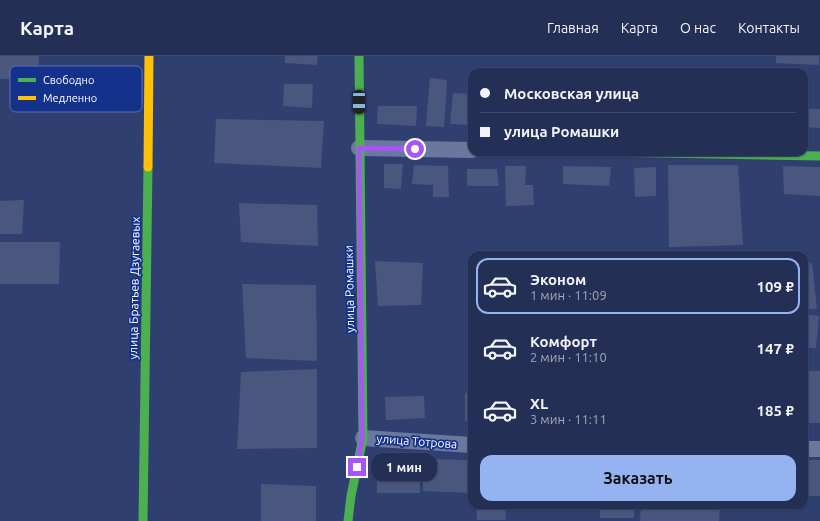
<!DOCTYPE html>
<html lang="ru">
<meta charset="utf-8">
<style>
:root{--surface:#232f54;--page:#2b375a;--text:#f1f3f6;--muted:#a3a9b8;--line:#404a6b;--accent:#95b2f1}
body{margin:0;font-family:Ubuntu,sans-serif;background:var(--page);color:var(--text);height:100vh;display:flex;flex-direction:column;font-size:15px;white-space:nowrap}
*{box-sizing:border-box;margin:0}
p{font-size:13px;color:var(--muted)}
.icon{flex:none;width:22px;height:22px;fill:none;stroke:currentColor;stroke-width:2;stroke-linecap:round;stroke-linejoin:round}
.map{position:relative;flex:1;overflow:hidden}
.details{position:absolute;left:468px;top:195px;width:340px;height:258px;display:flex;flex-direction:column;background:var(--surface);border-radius:12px;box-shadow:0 1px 3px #0004,0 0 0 1px var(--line)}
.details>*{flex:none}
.top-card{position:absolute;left:468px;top:12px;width:340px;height:88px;border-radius:12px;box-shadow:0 1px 3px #0004,0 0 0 1px var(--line);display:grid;align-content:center;height:88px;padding:0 12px;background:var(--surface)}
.end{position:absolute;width:18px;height:18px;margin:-9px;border:5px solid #a855f7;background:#fff;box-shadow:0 0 0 2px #fff}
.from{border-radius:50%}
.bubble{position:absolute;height:28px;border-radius:12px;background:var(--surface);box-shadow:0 1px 3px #0004,0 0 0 1px var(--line);font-size:13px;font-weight:700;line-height:28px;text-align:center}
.car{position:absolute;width:12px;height:24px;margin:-12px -6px;border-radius:5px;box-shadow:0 0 3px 1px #0007;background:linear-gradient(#222 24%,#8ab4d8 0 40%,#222 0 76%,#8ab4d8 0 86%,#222 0)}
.top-card b{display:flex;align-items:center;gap:14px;height:38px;font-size:15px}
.top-card b+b{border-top:1px solid var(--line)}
.top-card i{width:10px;height:10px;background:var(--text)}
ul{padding:7px 0 0;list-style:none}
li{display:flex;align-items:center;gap:12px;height:56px;margin:0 8px 6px;padding:0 4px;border:2px solid transparent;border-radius:12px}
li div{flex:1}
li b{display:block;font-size:15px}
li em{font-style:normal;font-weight:700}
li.selected{border-color:var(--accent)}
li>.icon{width:36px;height:36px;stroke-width:1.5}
.primary-button{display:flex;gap:8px;margin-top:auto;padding:8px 12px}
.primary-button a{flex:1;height:46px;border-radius:12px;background:var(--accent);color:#111;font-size:16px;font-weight:700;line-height:46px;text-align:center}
header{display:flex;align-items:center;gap:24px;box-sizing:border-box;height:56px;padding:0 20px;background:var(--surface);border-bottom:1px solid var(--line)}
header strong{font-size:19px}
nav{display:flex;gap:22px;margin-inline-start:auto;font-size:14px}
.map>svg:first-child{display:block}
.building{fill:#49577e}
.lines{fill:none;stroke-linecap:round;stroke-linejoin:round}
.street{stroke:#6b789d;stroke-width:16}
.fast{stroke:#4caf50;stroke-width:9}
.slow{stroke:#ffc107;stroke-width:9}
.route{stroke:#a855f7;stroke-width:5}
.labels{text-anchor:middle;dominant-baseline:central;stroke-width:3.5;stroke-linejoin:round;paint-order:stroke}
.street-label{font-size:12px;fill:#fff;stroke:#14328b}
.key{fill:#14328b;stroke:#5a70ae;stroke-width:1}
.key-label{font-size:11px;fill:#fff}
</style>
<header>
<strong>Карта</strong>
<nav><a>Главная</a><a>Карта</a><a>О нас</a><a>Контакты</a></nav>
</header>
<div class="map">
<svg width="820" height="465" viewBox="0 0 820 465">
<rect width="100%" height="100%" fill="#2f3f70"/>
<!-- building -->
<g class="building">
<path d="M0 0H39L38 23H0Z"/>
<path d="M285 0H318L317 9 285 7Z"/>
<path d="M776 0H819V9L776 7Z"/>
<path d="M430 22 447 24 444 71 426 70Z"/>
<path d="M284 28H313L312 52 283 50Z"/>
<path d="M453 37 472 38V69L450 68Z"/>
<path d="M378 50H417L416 70 377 68Z"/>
<path d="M804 53H820V72L804 71Z"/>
<path d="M216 63 324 65 321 112 214 107Z"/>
<path d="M384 108H403L401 133 384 132Z"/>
<path d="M414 109 448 110 449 141H433V129L412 128Z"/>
<path d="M668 109H738L743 189 669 191Z"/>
<path d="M505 110H526L525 129H533L534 149 506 150Z"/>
<path d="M563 110 611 111 609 130 563 128Z"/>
<path d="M783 110 820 111V140L784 138Z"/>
<path d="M656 111V140L635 141 634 112Z"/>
<path d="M467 113H497L499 130H467Z"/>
<path d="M24 144 22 178H0V145Z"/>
<path d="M239 147 317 149 318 190 241 186Z"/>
<path d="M0 186H60L59 228H0Z"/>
<path d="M375 205 423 207 421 249 378 250Z"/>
<path d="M804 206 812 207 817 253H804Z"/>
<path d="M242 228 316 229 317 305 246 302Z"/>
<path d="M804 258 819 260 816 292H804Z"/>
<path d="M317 313V392L237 393 241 316Z"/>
<rect x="804" y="315" width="16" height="52"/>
<path d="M472 336V364L465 365V337Z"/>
<path d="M424 340 425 362 386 364 385 341Z"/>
<path d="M377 402H419L420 437H377Z"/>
<path d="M423 403 471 404V437L423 435Z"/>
<rect x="804" y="404" width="16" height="36"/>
<path d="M261 428 316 430V465H261Z"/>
<path d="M476 449H505L506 464H477Z"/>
<rect x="600" y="449" width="34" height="13"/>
<path d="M641 449H720L719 465H640Z"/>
</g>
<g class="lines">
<!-- street -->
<g class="street">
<path d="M359 92 472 94"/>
<path d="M363 382 472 389"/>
<path d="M804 393H820"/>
</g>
<!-- fast -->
<g class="fast">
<path d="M604 96 820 100"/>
<path d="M143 465 148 111"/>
<path d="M348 465 351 440 363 382 359 0"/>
</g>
<!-- slow -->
<path class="slow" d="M148 111 149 0"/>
</g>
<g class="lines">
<!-- route -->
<path class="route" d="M357 411 362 382 359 92 415 93"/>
</g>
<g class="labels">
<!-- street labels -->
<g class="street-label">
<text transform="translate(134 232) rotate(-89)">улица Братьев Дзугаевых</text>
<text transform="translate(349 233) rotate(-91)">улица Ромашки</text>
<text transform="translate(417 385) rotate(4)">улица Тотрова</text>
</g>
</g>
<!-- legend -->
<rect x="10" y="10" width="132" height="46" rx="6" class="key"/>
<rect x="18" y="22" width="18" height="4" fill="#4caf50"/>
<rect x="18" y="40" width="18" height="4" fill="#ffc107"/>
<g class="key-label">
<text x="43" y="28">Свободно</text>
<text x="43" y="46">Медленно</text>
</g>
</svg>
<i class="end from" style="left:415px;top:93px"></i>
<i class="end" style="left:357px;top:411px"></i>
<div class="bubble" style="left:371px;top:397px;width:66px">1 мин</div>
<i class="car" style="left:359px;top:46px;rotate:180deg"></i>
<div class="top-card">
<b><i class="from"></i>Московская улица</b>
<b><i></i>улица Ромашки</b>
</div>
<section class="details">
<ul>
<li class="selected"><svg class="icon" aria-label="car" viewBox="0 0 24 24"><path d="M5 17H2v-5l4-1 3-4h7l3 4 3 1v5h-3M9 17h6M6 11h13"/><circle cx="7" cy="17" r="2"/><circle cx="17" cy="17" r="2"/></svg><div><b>Эконом</b><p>1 мин · 11:09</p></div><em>109 ₽</em></li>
<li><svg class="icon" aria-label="car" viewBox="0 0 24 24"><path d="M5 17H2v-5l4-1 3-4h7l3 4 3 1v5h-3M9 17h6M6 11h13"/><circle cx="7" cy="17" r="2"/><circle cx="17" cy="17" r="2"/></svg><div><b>Комфорт</b><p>2 мин · 11:10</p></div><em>147 ₽</em></li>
<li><svg class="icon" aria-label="car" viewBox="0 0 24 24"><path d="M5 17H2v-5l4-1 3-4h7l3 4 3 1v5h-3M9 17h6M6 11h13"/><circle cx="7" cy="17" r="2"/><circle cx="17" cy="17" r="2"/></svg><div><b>XL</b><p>3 мин · 11:11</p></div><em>185 ₽</em></li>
</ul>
<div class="primary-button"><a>Заказать</a></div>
</section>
</div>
